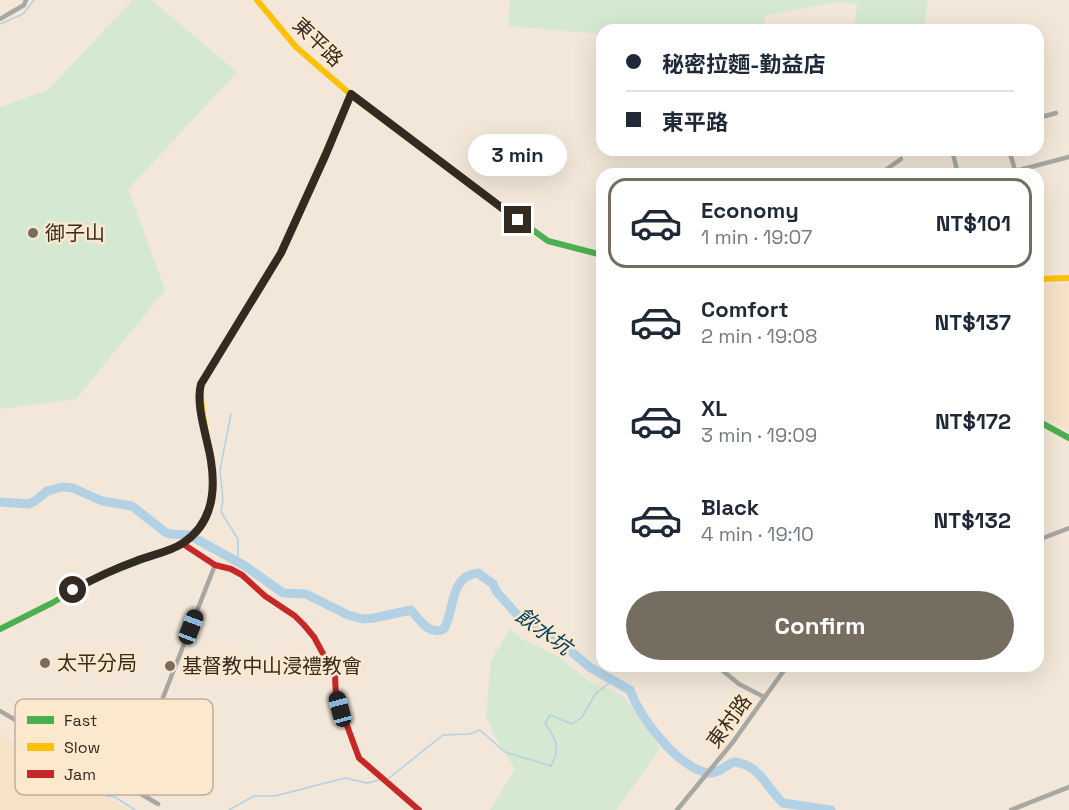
<!DOCTYPE html>
<meta charset="utf-8">
<style>
:root{--surface:#fff;--page:#f2f2f3;--text:#1f2937;--muted:#747a83;--line:#e0e1e3;--accent:#766d61}
body{margin:0;font-family:"Space Grotesk","Noto Sans TC",sans-serif;background:var(--page);color:var(--text);height:100vh;display:flex;flex-direction:column;font-size:22px;white-space:nowrap}
*{box-sizing:border-box;margin:0}
p{font-size:20px;color:var(--muted)}
.icon{flex:none;width:33px;height:33px;fill:none;stroke:currentColor;stroke-width:2;stroke-linecap:round;stroke-linejoin:round}
.map{position:relative;flex:1;overflow:hidden}
.drawer{position:absolute;left:596px;top:168px;width:448px;height:504px;display:flex;flex-direction:column;background:var(--surface);border-radius:18px;box-shadow:0 6px 24px #0002}
.drawer>*{flex:none}
.top-card{position:absolute;left:596px;top:24px;width:448px;height:132px;border-radius:18px;box-shadow:0 6px 24px #0002;display:grid;align-content:center;height:132px;padding:0 30px;background:var(--surface)}
.end{position:absolute;width:27px;height:27px;margin:-14px;border:8px solid #332b21;background:#fff;box-shadow:0 0 0 3px #fff}
.from{border-radius:50%}
.bubble{position:absolute;height:42px;border-radius:21px;background:var(--surface);box-shadow:0 6px 24px #0002;font-size:20px;font-weight:700;line-height:42px;text-align:center}
.car{position:absolute;width:18px;height:36px;margin:-18px -9px;border-radius:8px;box-shadow:0 0 4px 2px #0007;background:linear-gradient(#222 24%,#8ab4d8 0 40%,#222 0 76%,#8ab4d8 0 86%,#222 0)}
.top-card b{display:flex;align-items:center;gap:21px;height:57px;font-size:22px}
.top-card b+b{border-top:2px solid var(--line)}
.top-card i{width:15px;height:15px;background:var(--text)}
ul{padding:10px 0 0;list-style:none}
li{display:flex;align-items:center;gap:18px;height:90px;margin:0 12px 9px;padding:0 18px;border:3px solid transparent;border-radius:18px}
li div{flex:1}
li b{display:block;font-size:22px}
li em{font-style:normal;font-weight:700}
li.current{border-color:var(--accent)}
li>.icon{width:54px;height:54px;stroke-width:1.5}
.action{display:flex;gap:12px;margin-top:auto;padding:12px 30px}
.action a{flex:1;height:69px;border-radius:36px;background:var(--accent);color:#fff;font-size:24px;font-weight:700;line-height:69px;text-align:center}
.map>svg:first-child{display:block}
.built{fill:#f5e2c9}
.green{fill:#d5e9d2}
.lines{fill:none;stroke-linecap:round;stroke-linejoin:round}
.stream{stroke:#b2d1e5;stroke-width:1.5}
.river{stroke:#b2d1e5;stroke-width:9}
.street{stroke:#a6a8a1;stroke-width:4.5}
.fast{stroke:#4caf50;stroke-width:6}
.slow{stroke:#ffc107;stroke-width:6}
.jam{stroke:#c62828;stroke-width:6}
.route{stroke:#332b21;stroke-width:8}
.poi-dot{fill:#766d61;stroke:#fce8cd;stroke-width:2}
.labels{text-anchor:middle;dominant-baseline:central;stroke-width:5;stroke-linejoin:round;paint-order:stroke}
.street-label{font-size:20px;fill:#332b21;stroke:#fce8cd}
.poi-label{font-size:20px;fill:#332b21;stroke:#fce8cd;text-anchor:start}
.water-label{font-size:21px;font-style:italic;fill:#013f61;stroke:#fce8cd}
.key{fill:#fce8cd;stroke:#c0af99;stroke-width:1.5}
.key-label{font-size:16px;fill:#332b21}
</style>
<div class="map">
<svg width="1069" height="810" viewBox="0 0 1069 810">
<rect width="100%" height="100%" fill="#f2e7d8"/>
<!-- built -->
<g class="built">
<path d="M1069 284V430L1038 414V285Z"/>
<path d="M0 734 92 788 128 810H0Z"/>
</g>
<!-- green -->
<g class="green">
<path d="M133 0H151L237 72 128 189 165 290 76 399 0 409V107L48 90Z"/>
<path d="M510 0H928L924 30H854L857 4 837 2 765 16 764 30H602L601 34 508 26Z"/>
<path d="M510 628 520 638 559 657 591 683 612 690 626 699 660 749 616 810H490L515 769 493 733 486 716 491 661Z"/>
</g>
<g class="lines">
<!-- stream -->
<g class="stream">
<path d="M0 24 23 14 34 0"/>
<path d="M231 414 220 470 223 499 221 512 238 539V563"/>
<path d="M389 778 443 735 469 734 480 730 505 752 551 766C561 748 556 739 545 723L550 715 572 724 582 717 596 693 614 680"/>
<path d="M106 796 115 797 135 810"/>
<path d="M229 810 254 796H275L345 778 367 783 379 780"/>
</g>
<!-- river -->
<path class="river" d="M0 502 29 504 35 501 47 491 62 487 73 488 102 501 132 506 165 532 170 534 189 535 245 566 283 593 306 594 348 615 363 619 374 618 411 610C420 620 429 636 444 629 455 610 449 576 478 573L493 584 497 592 520 618 555 642 562 644 591 668 630 690C640 718 677 767 708 773 718 774 726 765 734 762 761 765 766 788 783 803L831 810"/>
<!-- street -->
<g class="street">
<path d="M0 19 24 5 26 0"/>
<path d="M1038 118 1056 113"/>
<path d="M952 150 958 174"/>
<path d="M1009 150 1015 170"/>
<path d="M880 174 901 159"/>
<path d="M1004 174 1069 157"/>
<path d="M1038 540 1069 528"/>
<path d="M717 666 739 684 764 697"/>
<path d="M872 669 879 666"/>
<path d="M0 711 158 804"/>
<path d="M124 784 142 751 215 565"/>
<path d="M677 810 733 742 787 666"/>
<path d="M1011 810 1069 787"/>
</g>
<!-- fast -->
<g class="fast">
<path d="M468 183 548 241 602 255"/>
<path d="M1038 421 1069 438"/>
<path d="M0 629 52 603 91 580 183 544 202 524 212 502"/>
</g>
<!-- slow -->
<g class="slow">
<path d="M257 0 296 47 357 100 468 183"/>
<path d="M1038 279 1069 278"/>
<path d="M212 502C218 463 199 424 201 384L281 253 351 94"/>
</g>
<!-- jam -->
<path class="jam" d="M183 544 215 565 231 569 242 575 265 596 295 616 304 625 314 637 335 676 336 696 359 758 419 810"/>
</g>
<g class="lines">
<!-- route -->
<path class="route" d="M73 590C93 579 114 569 136 561 151 555 170 552 183 543 212 524 216 493 211 461 208 440 195 405 201 384L281 253 326 154 351 94 518 220"/>
</g>
<!-- markers -->
<g class="poi-dot">
<circle cx="33" cy="233" r="6"/>
<circle cx="45" cy="663" r="6"/>
<circle cx="170" cy="666" r="6"/>
</g>
<g class="labels">
<!-- street labels -->
<g class="street-label">
<text transform="translate(318 42) rotate(44)">東平路</text>
<text transform="translate(729 721) rotate(-54)">東村路</text>
</g>
<!-- poi labels -->
<g class="poi-label">
<text x="45" y="233">御子山</text>
<text x="57" y="663">太平分局</text>
<text x="182" y="666">基督教中山浸禮教會</text>
</g>
<!-- water labels -->
<g class="water-label">
<text transform="translate(544 631) rotate(36)">飲水坑</text>
</g>
</g>
<!-- legend -->
<rect x="15" y="699" width="198" height="96" rx="9" class="key"/>
<rect x="27" y="716" width="27" height="8" fill="#4caf50"/>
<rect x="27" y="743" width="27" height="8" fill="#ffc107"/>
<rect x="27" y="770" width="27" height="8" fill="#c62828"/>
<g class="key-label">
<text x="64" y="726">Fast</text>
<text x="64" y="753">Slow</text>
<text x="64" y="780">Jam</text>
</g>
</svg>
<i class="end from" style="left:73px;top:590px"></i>
<i class="end" style="left:518px;top:220px"></i>
<div class="bubble" style="left:468px;top:134px;width:99px">3 min</div>
<i class="car" style="left:191px;top:627px;rotate:21deg"></i>
<i class="car" style="left:340px;top:709px;rotate:345deg"></i>
<div class="top-card">
<b><i class="from"></i>秘密拉麵-勤益店</b>
<b><i></i>東平路</b>
</div>
<section class="drawer">
<ul>
<li class="current"><svg class="icon" aria-label="car" viewBox="0 0 24 24"><path d="M5 17H2v-5l4-1 3-4h7l3 4 3 1v5h-3M9 17h6M6 11h13"/><circle cx="7" cy="17" r="2"/><circle cx="17" cy="17" r="2"/></svg><div><b>Economy</b><p>1 min · 19:07</p></div><em>NT$101</em></li>
<li><svg class="icon" aria-label="car" viewBox="0 0 24 24"><path d="M5 17H2v-5l4-1 3-4h7l3 4 3 1v5h-3M9 17h6M6 11h13"/><circle cx="7" cy="17" r="2"/><circle cx="17" cy="17" r="2"/></svg><div><b>Comfort</b><p>2 min · 19:08</p></div><em>NT$137</em></li>
<li><svg class="icon" aria-label="car" viewBox="0 0 24 24"><path d="M5 17H2v-5l4-1 3-4h7l3 4 3 1v5h-3M9 17h6M6 11h13"/><circle cx="7" cy="17" r="2"/><circle cx="17" cy="17" r="2"/></svg><div><b>XL</b><p>3 min · 19:09</p></div><em>NT$172</em></li>
<li><svg class="icon" aria-label="car" viewBox="0 0 24 24"><path d="M5 17H2v-5l4-1 3-4h7l3 4 3 1v5h-3M9 17h6M6 11h13"/><circle cx="7" cy="17" r="2"/><circle cx="17" cy="17" r="2"/></svg><div><b>Black</b><p>4 min · 19:10</p></div><em>NT$132</em></li>
</ul>
<div class="action"><a>Confirm</a></div>
</section>
</div>
